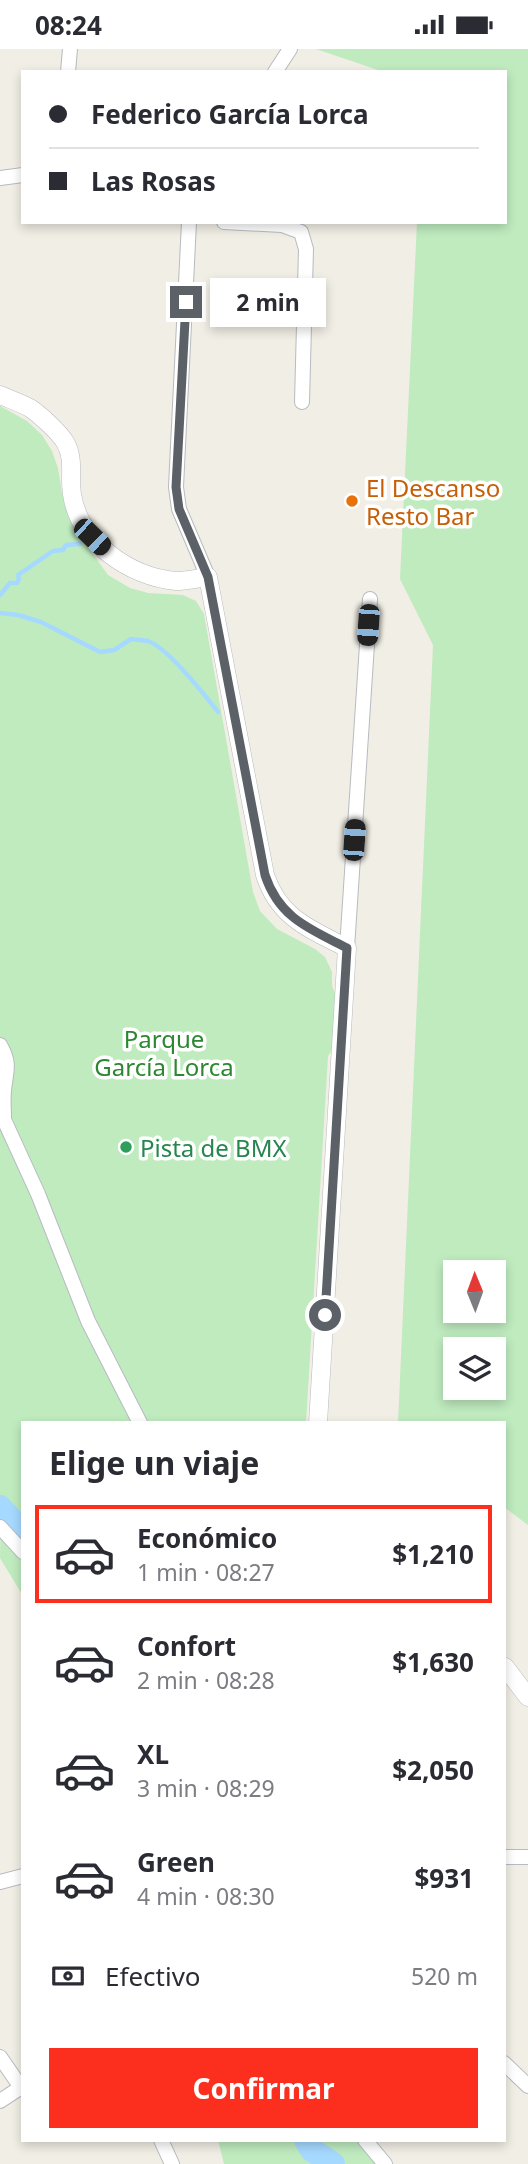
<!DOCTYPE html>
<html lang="es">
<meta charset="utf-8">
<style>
:root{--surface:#fff;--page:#f7f7f7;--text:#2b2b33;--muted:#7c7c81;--line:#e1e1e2;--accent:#fc2f1f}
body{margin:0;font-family:"Noto Sans",sans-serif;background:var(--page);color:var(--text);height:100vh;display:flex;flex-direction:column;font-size:26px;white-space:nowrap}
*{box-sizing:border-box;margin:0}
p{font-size:23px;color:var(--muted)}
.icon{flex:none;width:38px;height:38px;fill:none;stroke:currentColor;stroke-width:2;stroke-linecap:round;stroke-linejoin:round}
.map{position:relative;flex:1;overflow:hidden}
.side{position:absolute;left:21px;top:1372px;width:485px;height:721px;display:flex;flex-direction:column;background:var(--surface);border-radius:0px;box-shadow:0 4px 10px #0003}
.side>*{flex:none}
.top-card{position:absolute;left:21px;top:21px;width:486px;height:154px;border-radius:0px;box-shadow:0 4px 10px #0003;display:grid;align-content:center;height:154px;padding:0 28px;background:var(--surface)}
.needle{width:46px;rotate:359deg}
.fabs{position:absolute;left:443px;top:1211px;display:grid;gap:14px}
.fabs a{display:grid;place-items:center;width:63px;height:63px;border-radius:0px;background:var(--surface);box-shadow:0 4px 10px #0003;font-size:35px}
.end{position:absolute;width:32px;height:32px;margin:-16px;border:9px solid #5c6167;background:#fff;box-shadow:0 0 0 4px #fff}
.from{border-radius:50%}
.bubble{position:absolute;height:49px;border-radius:0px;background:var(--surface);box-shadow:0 4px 10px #0003;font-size:23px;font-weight:700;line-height:49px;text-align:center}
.car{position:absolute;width:21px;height:42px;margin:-21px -10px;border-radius:9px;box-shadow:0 0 5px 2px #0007;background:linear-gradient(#222 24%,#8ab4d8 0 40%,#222 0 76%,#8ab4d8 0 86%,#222 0)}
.top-card b{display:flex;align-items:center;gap:24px;height:66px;font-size:26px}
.top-card b+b{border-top:2px solid var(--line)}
.top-card i{width:18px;height:18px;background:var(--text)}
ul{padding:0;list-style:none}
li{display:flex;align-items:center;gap:21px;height:98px;margin:0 14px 10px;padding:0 14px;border:4px solid transparent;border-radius:0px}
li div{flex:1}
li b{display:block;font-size:26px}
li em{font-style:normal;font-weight:700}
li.on{border-color:var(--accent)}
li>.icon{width:63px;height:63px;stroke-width:1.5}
h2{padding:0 28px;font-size:32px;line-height:84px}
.pay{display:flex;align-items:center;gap:18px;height:77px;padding:0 28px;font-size:26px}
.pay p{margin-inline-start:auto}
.cta{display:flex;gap:14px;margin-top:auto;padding:14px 28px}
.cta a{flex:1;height:80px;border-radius:0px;background:var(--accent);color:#fff;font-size:28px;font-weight:700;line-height:80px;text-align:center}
.status{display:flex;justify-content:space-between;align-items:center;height:49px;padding:0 35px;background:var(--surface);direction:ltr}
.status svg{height:19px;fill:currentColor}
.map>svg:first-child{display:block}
.green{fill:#bfebbf;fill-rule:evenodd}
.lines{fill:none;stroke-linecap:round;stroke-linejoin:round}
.stream{stroke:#a6d9ff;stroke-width:4.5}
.river{stroke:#a6d9ff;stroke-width:24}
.minor-casing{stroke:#b7bbc0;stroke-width:16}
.tertiary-casing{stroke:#b7bbc0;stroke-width:19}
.minor{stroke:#fff;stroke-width:14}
.tertiary{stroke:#fff;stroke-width:18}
.route{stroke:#5c6167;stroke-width:9}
.food-dot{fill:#e8710a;stroke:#fff;stroke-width:2.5}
.leisure-dot{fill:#2e9e5b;stroke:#fff;stroke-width:2.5}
.labels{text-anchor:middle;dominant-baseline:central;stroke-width:7;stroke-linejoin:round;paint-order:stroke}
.food-label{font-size:24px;fill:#c56008;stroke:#fff;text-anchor:start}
.park-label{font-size:24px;fill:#2c8730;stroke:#fff}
.leisure-label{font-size:24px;fill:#27864d;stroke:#fff;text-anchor:start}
</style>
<div class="status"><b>08:24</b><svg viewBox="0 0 49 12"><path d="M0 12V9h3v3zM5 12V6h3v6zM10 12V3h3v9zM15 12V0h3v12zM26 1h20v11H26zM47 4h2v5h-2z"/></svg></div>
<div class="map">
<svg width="528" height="2115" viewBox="0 0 528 2115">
<rect width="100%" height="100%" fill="#f1eee5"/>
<!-- green -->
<g class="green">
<path d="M316 0H528V1476L504 1458V1374H398L433 596 400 530 417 173H506V23H384ZM455 1223H494V1262H455ZM494 1300V1339H455V1300Z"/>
<path d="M0 357 27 372 42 386 52 402 58 419 62 444 72 476 108 526 130 539 148 544 183 546 196 552 204 565 253 843 260 862 277 880 315 900 325 908 332 923V937L338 951 335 984 331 1003 328 1007 306 1374H23V1470L0 1448Z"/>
<path d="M1 1459 23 1473V1547L0 1509Z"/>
<path d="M218 2091H366L384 2115H224Z"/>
</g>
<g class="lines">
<!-- stream -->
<g class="stream">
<path d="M0 546 10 534H17L19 530 18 526 53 502 63 501 66 496 80 495"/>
<path d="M0 564 18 566 41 573 100 603 114 601 131 590C137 591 143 591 148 592 168 599 204 645 218 663"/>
</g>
<!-- river -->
<g class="river">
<path d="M0 1458 23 1483"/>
<path d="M306 2091 312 2101 333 2115"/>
</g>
<!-- minor casing -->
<g class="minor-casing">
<g id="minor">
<path d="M68 23 70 0"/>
<path d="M275 23 290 0"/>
<path d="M0 129 23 126"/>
<path d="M189 173 176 438 179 460 208 528"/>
<path d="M224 173 282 176 301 183 306 200 302 353"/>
<path d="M347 899 370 550"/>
<path d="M0 996C11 1015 6 1022 4 1041 3 1051 4 1061 4 1070"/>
<path d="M0 1062 38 1145 88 1272 140 1374"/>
<path d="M0 1478 23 1503"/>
<path d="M504 1808H528"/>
<path d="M0 1833 23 1827"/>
<path d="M0 2008 20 2037"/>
<path d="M504 2014 528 2037"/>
<path d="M0 2052 23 2037"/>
<path d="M161 2091 172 2115"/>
<path d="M365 2091 385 2115"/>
</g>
</g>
<!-- tertiary casing -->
<g class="tertiary-casing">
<g id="tertiary">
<path d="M0 346C9 350 21 354 30 359 39 365 59 383 65 393 75 410 69 427 72 445 79 493 130 528 176 532 186 532 198 529 208 528L265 826C279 869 310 880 347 899L318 1374"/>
<path d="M505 1618 528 1648"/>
</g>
</g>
<!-- minor -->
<use href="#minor" class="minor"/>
<!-- tertiary -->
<use href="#tertiary" class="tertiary"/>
</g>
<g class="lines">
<!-- route -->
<path class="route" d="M186 253 176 438 179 460 208 528 265 826C279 869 310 880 347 899L325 1266"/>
</g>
<!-- markers -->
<circle class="food-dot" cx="352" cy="452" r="7"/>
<circle class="leisure-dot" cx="126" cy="1098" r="7"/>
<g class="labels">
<!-- food labels -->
<g class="food-label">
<text x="366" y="438">El Descanso<tspan x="366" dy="28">Resto Bar</tspan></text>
</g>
<!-- park labels -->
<g class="park-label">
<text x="164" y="989">Parque<tspan x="164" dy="28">García Lorca</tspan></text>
</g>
<!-- leisure labels -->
<g class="leisure-label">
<text x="140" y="1098">Pista de BMX</text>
</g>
</g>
</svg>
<div class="fabs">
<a><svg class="needle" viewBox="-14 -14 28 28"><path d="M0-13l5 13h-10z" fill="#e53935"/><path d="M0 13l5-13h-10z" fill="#7c7c81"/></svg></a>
<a><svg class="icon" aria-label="layers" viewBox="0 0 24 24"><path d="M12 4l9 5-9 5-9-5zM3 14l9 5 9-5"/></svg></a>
</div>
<i class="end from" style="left:325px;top:1266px"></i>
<i class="end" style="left:186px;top:253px"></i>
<div class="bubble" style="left:210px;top:229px;width:116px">2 min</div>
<i class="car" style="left:92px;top:488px;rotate:134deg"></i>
<i class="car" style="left:368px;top:576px;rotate:184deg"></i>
<i class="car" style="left:354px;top:791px;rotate:4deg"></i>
<div class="top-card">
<b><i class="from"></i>Federico García Lorca</b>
<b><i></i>Las Rosas</b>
</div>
<section class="side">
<h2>Elige un viaje</h2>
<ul>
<li class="on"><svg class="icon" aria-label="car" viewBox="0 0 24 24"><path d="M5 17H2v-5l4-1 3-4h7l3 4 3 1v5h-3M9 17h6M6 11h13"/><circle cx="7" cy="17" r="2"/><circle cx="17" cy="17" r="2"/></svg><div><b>Económico</b><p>1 min · 08:27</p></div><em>$1,210</em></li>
<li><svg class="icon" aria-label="car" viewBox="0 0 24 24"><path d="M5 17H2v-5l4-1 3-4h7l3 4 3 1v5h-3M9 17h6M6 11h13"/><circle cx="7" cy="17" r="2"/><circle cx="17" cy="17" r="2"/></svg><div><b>Confort</b><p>2 min · 08:28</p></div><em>$1,630</em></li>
<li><svg class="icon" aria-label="car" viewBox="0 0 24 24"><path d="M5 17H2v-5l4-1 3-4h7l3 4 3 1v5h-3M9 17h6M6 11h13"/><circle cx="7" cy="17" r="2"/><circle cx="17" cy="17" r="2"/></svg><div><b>XL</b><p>3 min · 08:29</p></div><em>$2,050</em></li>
<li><svg class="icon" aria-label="car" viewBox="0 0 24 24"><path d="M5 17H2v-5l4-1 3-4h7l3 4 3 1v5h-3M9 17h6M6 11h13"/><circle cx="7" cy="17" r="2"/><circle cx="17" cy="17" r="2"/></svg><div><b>Green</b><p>4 min · 08:30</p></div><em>$931</em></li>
</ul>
<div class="pay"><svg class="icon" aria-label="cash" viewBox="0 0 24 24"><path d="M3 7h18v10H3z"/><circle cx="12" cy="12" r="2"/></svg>Efectivo<p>520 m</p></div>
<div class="cta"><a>Confirmar</a></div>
</section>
</div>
